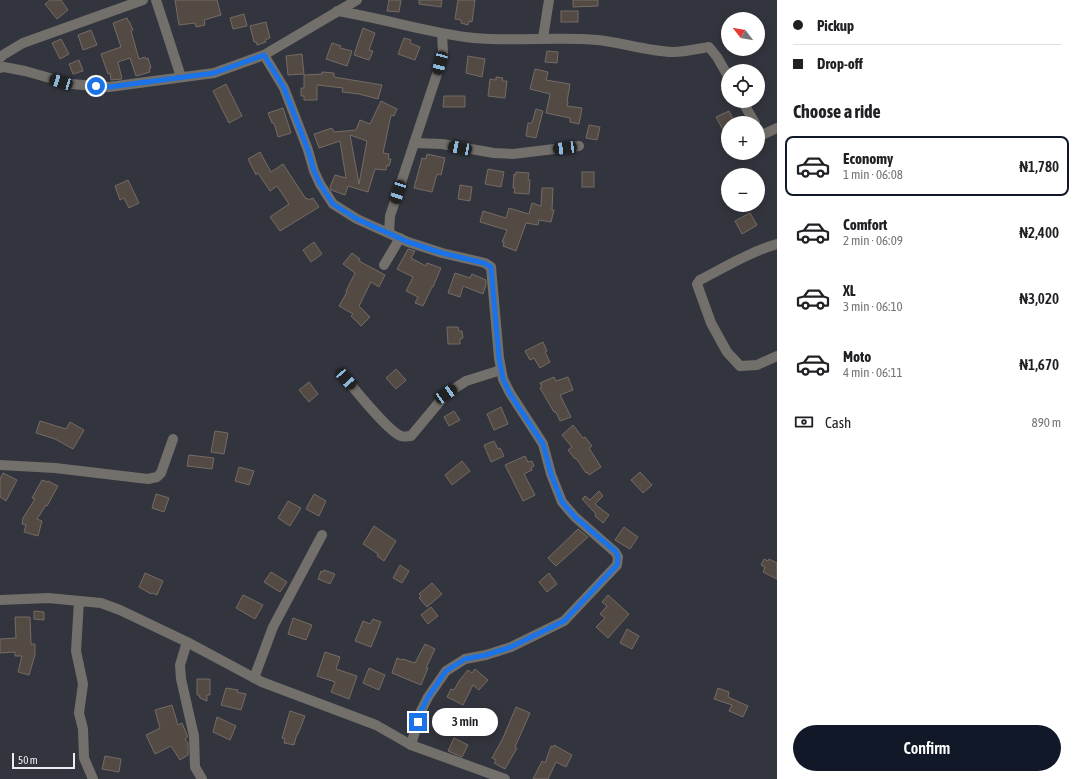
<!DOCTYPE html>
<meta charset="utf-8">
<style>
:root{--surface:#fff;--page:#f2f2f2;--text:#202124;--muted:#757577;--line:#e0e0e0;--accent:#111827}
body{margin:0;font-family:"Asap Condensed",sans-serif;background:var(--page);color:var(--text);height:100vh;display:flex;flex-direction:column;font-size:15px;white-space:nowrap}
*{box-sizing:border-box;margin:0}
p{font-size:13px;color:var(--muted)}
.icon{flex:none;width:22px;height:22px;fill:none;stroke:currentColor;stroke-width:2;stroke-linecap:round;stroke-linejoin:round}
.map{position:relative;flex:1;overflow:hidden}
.panel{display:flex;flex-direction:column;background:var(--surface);width:300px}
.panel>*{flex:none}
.banner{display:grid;align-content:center;height:88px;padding:0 16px;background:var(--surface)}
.needle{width:26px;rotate:301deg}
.buttons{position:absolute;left:721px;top:12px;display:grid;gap:8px}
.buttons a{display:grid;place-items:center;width:44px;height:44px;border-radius:50%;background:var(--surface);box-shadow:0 2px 10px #0003;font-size:20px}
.scale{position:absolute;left:12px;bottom:10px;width:63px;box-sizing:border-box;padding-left:4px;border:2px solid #ebecf2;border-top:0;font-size:11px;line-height:14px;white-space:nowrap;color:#ebecf2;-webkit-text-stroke:3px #33353e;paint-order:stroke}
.end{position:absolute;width:18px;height:18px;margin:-9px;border:5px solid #1a73e8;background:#fff;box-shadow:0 0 0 2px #fff}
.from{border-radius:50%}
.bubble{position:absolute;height:28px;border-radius:14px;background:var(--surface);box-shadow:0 2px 10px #0003;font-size:13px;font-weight:600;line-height:28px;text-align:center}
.car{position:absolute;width:12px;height:24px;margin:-12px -6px;border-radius:5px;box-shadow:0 0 3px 1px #0007;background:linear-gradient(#222 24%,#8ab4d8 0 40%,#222 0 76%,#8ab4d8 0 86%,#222 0)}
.banner b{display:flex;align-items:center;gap:14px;height:38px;font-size:15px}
.banner b+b{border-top:1px solid var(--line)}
.banner i{width:10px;height:10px;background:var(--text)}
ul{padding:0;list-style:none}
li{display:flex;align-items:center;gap:12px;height:60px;margin:0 8px 6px;padding:0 8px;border:2px solid transparent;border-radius:8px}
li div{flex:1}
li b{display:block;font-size:15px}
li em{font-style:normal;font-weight:600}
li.current{border-color:var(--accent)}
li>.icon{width:36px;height:36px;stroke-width:1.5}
h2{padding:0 16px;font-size:18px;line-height:48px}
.pay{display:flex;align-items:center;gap:10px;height:44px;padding:0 16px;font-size:15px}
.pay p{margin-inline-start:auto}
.button{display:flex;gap:8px;margin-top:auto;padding:8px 16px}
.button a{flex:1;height:46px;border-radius:24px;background:var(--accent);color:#fff;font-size:16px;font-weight:600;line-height:46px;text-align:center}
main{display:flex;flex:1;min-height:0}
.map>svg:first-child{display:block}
.building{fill:#534a43;stroke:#756b65;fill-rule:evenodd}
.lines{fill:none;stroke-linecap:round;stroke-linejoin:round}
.minor{stroke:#73706c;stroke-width:10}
.route{stroke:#1a73e8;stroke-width:5}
</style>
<main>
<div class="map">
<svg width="777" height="779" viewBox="0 0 777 779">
<rect width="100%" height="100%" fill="#33353e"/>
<!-- building -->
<g class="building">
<path d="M50 0H61L68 10 57 19 45 4Z"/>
<path d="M175 0H217L221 15 204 20 205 25 196 27 195 23 179 25Z"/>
<path d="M389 0H401L399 12 387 11Z"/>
<path d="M419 0H442L441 7 419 4Z"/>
<path d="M458 0H475L472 22 469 21 468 25 461 23V20L455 19Z"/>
<path d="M573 0H598V6L573 7Z"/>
<rect x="561" y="11" width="17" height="11"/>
<path d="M244 14 247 26 233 29 230 18Z"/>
<path d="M127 18 128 21H129L133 30 131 31 139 59 145 57 146 59 148 58 151 68 149 69 150 72 136 76 130 58 118 62 122 79 111 80 110 73 108 74 101 54 121 47 113 23Z"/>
<path d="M266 22 270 38 265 40 266 42 257 45 256 42H254L250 26Z"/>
<path d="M363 28 375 33 369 50 373 51 369 60 354 55Z"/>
<path d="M91 30 97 45 83 50 78 35Z"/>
<path d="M404 38 411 40 410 43 420 47 415 60 398 54Z"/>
<path d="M61 39 69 54 60 59 52 43Z"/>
<path d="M332 43 341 46 340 48 352 51 347 66 326 59Z"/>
<path d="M547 51 558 52 557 63 545 62Z"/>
<path d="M302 54 304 74 288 75 286 56Z"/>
<path d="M468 56 485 59 482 77 466 73Z"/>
<path d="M79 60 83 71 73 74 69 64Z"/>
<path d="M535 69 548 72 546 80 570 84 567 102H568L567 106 582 108 579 124 570 122V118L546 113 550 94 530 89Z"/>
<path d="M322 72 334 73V77L382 85 378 99 359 94 342 92 343 88 317 85V100H304V96H301V88H304V75L322 74Z"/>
<path d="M496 77 503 78 502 81H507L505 98 488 96 490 79 496 80Z"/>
<path d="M226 84 242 116 229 123 213 91Z"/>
<path d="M444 96H465V107H443Z"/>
<path d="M381 101 397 109 394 116 391 115 383 153 389 154 388 159H391L389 166 387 165 386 170 375 169 368 192 348 186 345 195 331 190 330 187 335 175 346 178 340 141 319 148 314 134 332 128 334 132 356 130 360 120 370 124ZM350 135 367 141 359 184Z"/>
<path d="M283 108 291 133 278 137 274 123H272L268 113Z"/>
<path d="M536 109 543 111 536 138 526 136 528 123H532Z"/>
<path d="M729 111 735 123H728V139L716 117Z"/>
<path d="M589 125 600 127 597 140 586 138Z"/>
<path d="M260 152 271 172 283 164 306 199 307 198 308 200 313 198 319 207 280 231 270 217 289 204 277 186 270 191 258 173 256 175 248 159Z"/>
<path d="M427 154 445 158 441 175 437 174 432 192 414 188 422 158 426 159Z"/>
<path d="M488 169 504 172 501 187 485 184Z"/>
<path d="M516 172 529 173 528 179 530 180 529 194 514 193 515 188H513L514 174 516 175Z"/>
<rect x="582" y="172" width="12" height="15"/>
<path d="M128 180 139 203 129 208 124 198 120 200 115 186Z"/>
<path d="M460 185 472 187 470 201 458 199Z"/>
<path d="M542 188H553L552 210H554L551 222 539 220 538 225 526 223 516 251 503 246 504 242H502L507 230 480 222 483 211 506 218 509 208 529 214 532 203 541 206Z"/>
<path d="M750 213 757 225 742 234 735 221Z"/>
<path d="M314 242 322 254 311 262 303 250Z"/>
<path d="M408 249 415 251 411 258 426 266 427 263 441 268 433 287H432L423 306 415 303 418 297 406 291 413 277 397 269Z"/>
<path d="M352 253 360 259 359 261 385 275 379 287 371 282 359 306 370 317 361 326 351 316 353 314 339 306 347 292 346 291 355 273 343 264Z"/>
<path d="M455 273 470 278 472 274 486 280V285L483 294 463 286 460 297 448 293Z"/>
<path d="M447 327H458L459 331H462L463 338 460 339V344H448Z"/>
<path d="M543 342 547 351 545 352 550 362 540 368 534 358 530 360 525 351Z"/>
<path d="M396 369 406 380 396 389 386 378Z"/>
<path d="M554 377 556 381 568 377 573 390 560 395 571 417 560 421 556 412H554L540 388 542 387 540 383Z"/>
<path d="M309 382 318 394 309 402 299 390Z"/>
<path d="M501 407 508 424 494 430 487 414Z"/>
<path d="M454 411 460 420 449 426 444 417Z"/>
<path d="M40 421 66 429 70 422 84 430 73 449 55 439 36 433Z"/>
<path d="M573 425 583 438 585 437 592 446 589 448 601 467 589 475 587 472 586 473 576 458 575 459 568 450 572 447 562 435Z"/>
<path d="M215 431 228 433 224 454 211 452Z"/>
<path d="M494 441 498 449 500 448 504 456 491 462 484 445Z"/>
<path d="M189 455 214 458 212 469 187 466Z"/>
<path d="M525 456 528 462 532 461 534 466 531 468 532 470 524 474 535 495 523 501 505 465Z"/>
<path d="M462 461 470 471 452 485 445 475Z"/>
<path d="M239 467 254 471 249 485 235 481Z"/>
<path d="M640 472 652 485 643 493 631 480Z"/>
<path d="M3 473 17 480 6 501 0 497V479Z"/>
<path d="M42 480 48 482V481L58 486 47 506 46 505 37 519 42 521 38 536 24 532 26 525 22 524 23 518 35 499 32 498Z"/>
<path d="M599 491 603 496 595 504 609 515 603 523 595 516 596 514 582 499 585 496 590 500Z"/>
<path d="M156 494 169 498 164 512 152 508Z"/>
<path d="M314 494 326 501 319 516 306 509Z"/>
<path d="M288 501 301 508 290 526 278 518Z"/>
<path d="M374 526 396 541 384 561 377 556 378 554 363 544Z"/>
<path d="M624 527 638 537 630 549 615 540Z"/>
<path d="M578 529 588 537 556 566 548 558Z"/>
<path d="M764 559 768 561 769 559 777 563V579L763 572 765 567 761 565Z"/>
<path d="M400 565 409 571 402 583 393 578Z"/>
<path d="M324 570 335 574 330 584 318 579 321 571 323 572Z"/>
<path d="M271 572 287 582 280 592 264 582Z"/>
<path d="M145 573 163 581 157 595 152 593 151 594 139 587Z"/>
<path d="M549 573 557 584 547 592 539 582Z"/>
<path d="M432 583 442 594 427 607 419 598 421 596 419 594Z"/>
<path d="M243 595 263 605 255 619 236 608Z"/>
<path d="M608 595 629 614 608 638 596 627 605 618 600 614 607 606 602 602Z"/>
<path d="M431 607 438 616 428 624 421 615Z"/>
<path d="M34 611 44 612V620L34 619Z"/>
<path d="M15 617H30L31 644H35V655L29 675 18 672 22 656H15V652L0 653V639L16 638Z"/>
<path d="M293 618 312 625 306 640 288 634Z"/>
<path d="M373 619 381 622 371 647 355 641 363 621 370 624Z"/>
<path d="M627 629 639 636 632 649 620 643Z"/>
<path d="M425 644 435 649 426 668H428L421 685 392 673 397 658 402 660 403 659 415 663Z"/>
<path d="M325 652 340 657 336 669 357 676 349 699 331 692 335 682 317 676Z"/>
<path d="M369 668 385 675 379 690 363 683Z"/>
<path d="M475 669 488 680 479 690 473 685 463 705 447 697 451 689 454 690 459 681 468 670 472 673Z"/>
<path d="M197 679H210V695H207V701L200 698 199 695H197Z"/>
<path d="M226 688 238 690 237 692 246 694 241 710 221 705Z"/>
<path d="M718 688 729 692 728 697 748 706 743 717 729 711 732 705 714 699Z"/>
<path d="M172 705 178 725 182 723 188 737 185 739 188 743V755L180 760 171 746 155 754 146 735 160 728 155 710Z"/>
<path d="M516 707 530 713 515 747 517 748 505 769 494 763 496 760 492 758 503 738Z"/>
<path d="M465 708 476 715 477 713 485 717 479 728 475 725 471 731 460 725 464 718 461 716Z"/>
<path d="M290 711 305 716 298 734H297L294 745 284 743 285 739 282 738Z"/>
<path d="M217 717 236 726 230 740 213 732Z"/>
<path d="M454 738 468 745 462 757 448 751Z"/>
<path d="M554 745 572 755 566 767 556 762 548 779H533L542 761 545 763 551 746 553 747Z"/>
<path d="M105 756 121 759 119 772 102 769Z"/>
</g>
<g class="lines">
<!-- minor -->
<g class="minor">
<path d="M156 0 181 77"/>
<path d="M337 11C383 18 428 33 474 38 515 42 557 36 598 40 623 43 648 51 673 52 684 52 697 49 709 47L717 57 728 76"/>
<path d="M543 38 549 0"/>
<path d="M264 55 284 88 308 150 314 171 320 184 333 204 357 219 408 242 442 253 485 263 491 267 499 358 503 379 510 393 543 444 551 474 562 502 575 517 615 552 618 557 617 565 564 621 511 647 486 655 465 659 446 671 428 697 421 711 411 745"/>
<path d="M0 58 3 55 23 43 143 0"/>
<path d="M0 68 4 67 25 71 71 84 109 87 214 73 264 55 357 0"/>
<path d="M742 101 755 123"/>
<path d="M758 129 762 135 777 128"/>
<path d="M414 143 442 144 494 153 513 154 579 146"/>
<path d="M389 233 390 216 437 74 443 52 442 34"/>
<path d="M777 244C750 252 725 267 700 280L697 284 711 323 727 352 740 366 757 365 777 356"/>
<path d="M384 265 400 238"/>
<path d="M346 379C357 392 388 431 401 436 404 437 408 436 411 436L446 394 466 381 501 370"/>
<path d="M0 465 55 468 148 479 157 477 161 473 173 439"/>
<path d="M0 600 48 598 101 603 120 610 187 642 262 682 376 725 411 745 505 779"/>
<path d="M79 601 76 651 83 684 79 713 83 729 84 758 93 779"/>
<path d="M187 642 180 665 181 679 194 736 195 767 202 779"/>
<path d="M254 678 273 627 322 535"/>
</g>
</g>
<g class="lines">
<!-- route -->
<path class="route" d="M96 86 109 87 214 73 264 55 284 88 308 150 314 171 320 184 333 204 357 219 408 242 442 253 484 263 491 267 499 358 503 379 510 394 543 444 551 474 562 502 575 517 616 552 618 557 617 565 564 621 511 647 486 655 465 659 446 671 428 697 421 711 418 722"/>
</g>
</svg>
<div class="buttons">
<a><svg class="needle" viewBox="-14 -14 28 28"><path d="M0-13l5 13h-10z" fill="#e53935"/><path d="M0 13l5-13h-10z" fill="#757577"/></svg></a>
<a><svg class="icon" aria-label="locate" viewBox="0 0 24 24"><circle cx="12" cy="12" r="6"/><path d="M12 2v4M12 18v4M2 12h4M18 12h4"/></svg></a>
<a>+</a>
<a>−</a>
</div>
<div class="scale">50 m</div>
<i class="end from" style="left:96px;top:86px"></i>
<i class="end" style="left:418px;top:722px"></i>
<div class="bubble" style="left:432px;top:708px;width:66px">3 min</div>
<i class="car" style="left:440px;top:63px;rotate:195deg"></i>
<i class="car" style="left:61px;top:82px;rotate:287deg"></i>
<i class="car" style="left:460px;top:148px;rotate:281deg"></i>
<i class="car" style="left:565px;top:148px;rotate:263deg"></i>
<i class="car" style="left:398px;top:192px;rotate:198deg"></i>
<i class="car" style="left:346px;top:379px;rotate:138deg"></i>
<i class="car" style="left:446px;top:394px;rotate:56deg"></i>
</div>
<section class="panel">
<div class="banner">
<b><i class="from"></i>Pickup</b>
<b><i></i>Drop-off</b>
</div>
<h2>Choose a ride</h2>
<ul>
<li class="current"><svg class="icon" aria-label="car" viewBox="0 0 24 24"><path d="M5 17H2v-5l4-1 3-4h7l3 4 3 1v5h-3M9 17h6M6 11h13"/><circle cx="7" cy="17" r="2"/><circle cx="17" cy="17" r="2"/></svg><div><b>Economy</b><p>1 min · 06:08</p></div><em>₦1,780</em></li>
<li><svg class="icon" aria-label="car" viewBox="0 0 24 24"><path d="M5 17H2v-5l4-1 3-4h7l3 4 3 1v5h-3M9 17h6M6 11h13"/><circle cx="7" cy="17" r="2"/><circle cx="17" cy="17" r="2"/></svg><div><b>Comfort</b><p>2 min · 06:09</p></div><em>₦2,400</em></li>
<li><svg class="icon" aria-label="car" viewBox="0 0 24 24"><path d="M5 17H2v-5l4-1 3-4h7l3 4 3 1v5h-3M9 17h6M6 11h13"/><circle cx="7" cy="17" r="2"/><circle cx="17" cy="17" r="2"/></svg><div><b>XL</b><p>3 min · 06:10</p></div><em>₦3,020</em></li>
<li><svg class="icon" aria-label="car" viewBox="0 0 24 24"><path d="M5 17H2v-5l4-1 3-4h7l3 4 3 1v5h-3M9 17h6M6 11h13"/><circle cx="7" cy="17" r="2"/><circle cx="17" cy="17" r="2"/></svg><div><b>Moto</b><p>4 min · 06:11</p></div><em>₦1,670</em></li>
</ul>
<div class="pay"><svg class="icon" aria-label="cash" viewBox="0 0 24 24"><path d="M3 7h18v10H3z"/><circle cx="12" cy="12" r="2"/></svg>Cash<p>890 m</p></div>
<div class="button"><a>Confirm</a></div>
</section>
</main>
